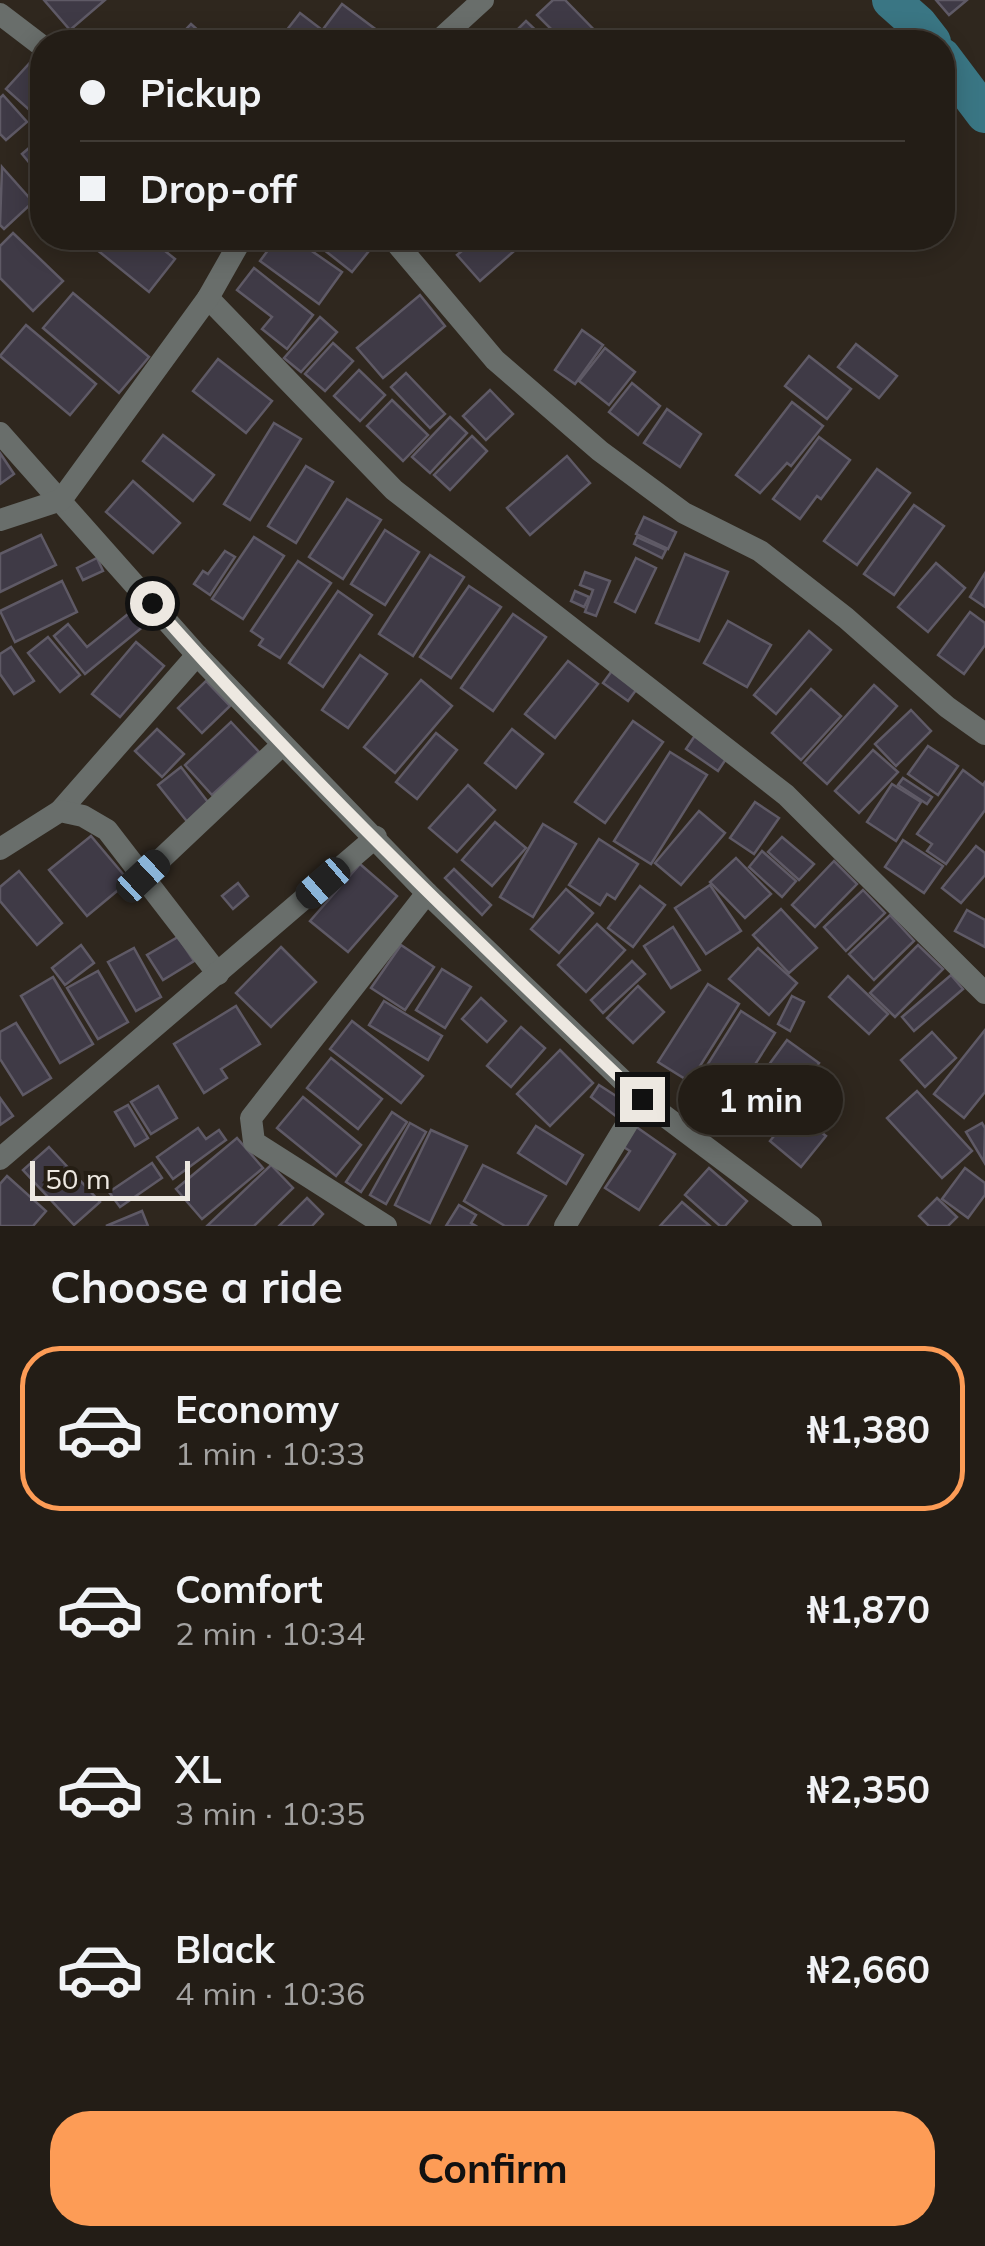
<!DOCTYPE html>
<meta charset="utf-8">
<style>
:root{--surface:#231d16;--page:#2b261f;--text:#f1f3f6;--muted:#a3a2a1;--line:#403b35;--accent:#fd9c56}
body{margin:0;font-family:Mulish,sans-serif;background:var(--page);color:var(--text);height:100vh;display:flex;flex-direction:column;font-size:38px;white-space:nowrap}
*{box-sizing:border-box;margin:0}
p{font-size:32px;color:var(--muted)}
.icon{flex:none;width:55px;height:55px;fill:none;stroke:currentColor;stroke-width:2;stroke-linecap:round;stroke-linejoin:round}
.map{position:relative;height:1226px;overflow:hidden}
.side{display:flex;flex-direction:column;background:var(--surface);flex:1}
.side>*{flex:none}
.top-card{position:absolute;left:30px;top:30px;width:925px;height:220px;border-radius:40px;box-shadow:0 5px 25px #0003,0 0 0 2px var(--line);display:grid;align-content:center;height:220px;padding:0 50px;background:var(--surface)}
.scale{position:absolute;left:30px;bottom:25px;width:160px;box-sizing:border-box;padding-left:10px;border:5px solid #ede8e1;border-top:0;font-size:28px;line-height:35px;white-space:nowrap;color:#ede8e1;-webkit-text-stroke:8px #251e14;paint-order:stroke}
.end{position:absolute;width:45px;height:45px;margin:-22px;border:12px solid #ede8e1;background:#111;box-shadow:0 0 0 5px #111}
.from{border-radius:50%}
.bubble{position:absolute;height:70px;border-radius:35px;background:var(--surface);box-shadow:0 5px 25px #0003,0 0 0 2px var(--line);font-size:32px;font-weight:700;line-height:70px;text-align:center}
.car{position:absolute;width:30px;height:60px;margin:-30px -15px;border-radius:12px;box-shadow:0 0 8px 2px #0007;background:linear-gradient(#222 24%,#8ab4d8 0 40%,#222 0 76%,#8ab4d8 0 86%,#222 0)}
.top-card b{display:flex;align-items:center;gap:35px;height:95px;font-size:38px}
.top-card b+b{border-top:2px solid var(--line)}
.top-card i{width:25px;height:25px;background:var(--text)}
ul{padding:0;list-style:none}
li{display:flex;align-items:center;gap:30px;height:165px;margin:0 20px 15px;padding:0 30px;border:5px solid transparent;border-radius:40px}
li div{flex:1}
li b{display:block;font-size:38px}
li em{font-style:normal;font-weight:700}
li.current{border-color:var(--accent)}
li>.icon{width:90px;height:90px;stroke-width:1.5}
h2{padding:0 50px;font-size:45px;line-height:120px}
.cta{display:flex;gap:20px;margin-top:auto;padding:20px 50px}
.cta a{flex:1;height:115px;border-radius:40px;background:var(--accent);color:#111;font-size:40px;font-weight:700;line-height:115px;text-align:center}
.map>svg:first-child{display:block}
.lines{fill:none;stroke-linecap:round;stroke-linejoin:round}
.river{stroke:#3a7684;stroke-width:38}
.building{fill:#3f3a46;stroke:#5f5a66;stroke-width:2.5}
.minor{stroke:#696e6b;stroke-width:22}
.route{stroke:#ede8e1;stroke-width:12}
</style>
<div class="map">
<svg width="985" height="1226" viewBox="0 0 985 1226">
<rect width="100%" height="100%" fill="#2f271e"/>
<g class="lines">
<!-- river -->
<g class="river">
<path d="M891 0 918 24 932 42"/>
<path d="M942 57 985 114"/>
</g>
</g>
<!-- building -->
<g class="building">
<path d="M44 0H105L70 30Z"/>
<path d="M553 0H565L605 41 564 42 537 15Z"/>
<path d="M936 0H967L949 15Z"/>
<path d="M342 4 382 34 375 42H344L324 28Z"/>
<path d="M300 13 338 42 279 40Z"/>
<path d="M526 21 548 42H505Z"/>
<path d="M191 24 211 42H174Z"/>
<path d="M36 56 42 62V106L35 115 6 89Z"/>
<path d="M3 95 27 122 6 140 0 134V98Z"/>
<path d="M42 137V178L22 154Z"/>
<path d="M2 167 33 202 4 229 0 225Z"/>
<path d="M13 233 63 281 33 311 0 278V246Z"/>
<path d="M106 238H149L175 259 149 292 96 249Z"/>
<path d="M277 238H293L342 272 319 304 260 261Z"/>
<path d="M309 238H373L377 241 352 272Z"/>
<path d="M478 238H503L514 251 480 281 457 255Z"/>
<path d="M254 268 313 315 287 349 262 329 272 317 237 290Z"/>
<path d="M73 293 149 357 119 393 43 328Z"/>
<path d="M420 295 445 326 383 378 357 348Z"/>
<path d="M320 317 337 332 301 372 284 358Z"/>
<path d="M26 325 96 384 70 415 0 356Z"/>
<path d="M582 330 603 345 575 384 555 370Z"/>
<path d="M333 343 353 361 325 391 305 374Z"/>
<path d="M856 344 897 376 879 398 838 367Z"/>
<path d="M605 348 635 372 609 405 579 381Z"/>
<path d="M809 356 851 389 827 419 785 386Z"/>
<path d="M218 359 272 401 246 433 193 391Z"/>
<path d="M359 370 385 395 360 421 334 396Z"/>
<path d="M406 373 445 414 430 428 391 387Z"/>
<path d="M632 383 660 406 638 435 609 412Z"/>
<path d="M490 390 513 414 486 440 463 416Z"/>
<path d="M392 400 428 435 403 461 367 426Z"/>
<path d="M792 402 823 426 791 466 787 463 760 493 736 475Z"/>
<path d="M667 409 701 434 680 467 644 443Z"/>
<path d="M450 417 467 433 430 473 412 457Z"/>
<path d="M274 423 301 439 250 520 224 504Z"/>
<path d="M163 435 214 475 193 501 143 461Z"/>
<path d="M472 436 487 451 450 490 434 475Z"/>
<path d="M819 437 850 460 821 499 817 496 800 519 773 499Z"/>
<path d="M0 453 14 474 0 484Z"/>
<path d="M567 456 590 483 530 535 507 508Z"/>
<path d="M306 466 333 482 296 543 268 526Z"/>
<path d="M877 469 910 493 857 565 824 541Z"/>
<path d="M133 481 180 523 153 553 106 512Z"/>
<path d="M347 499 381 520 343 579 309 557Z"/>
<path d="M914 505 944 526 894 595 864 574Z"/>
<path d="M644 517 676 532 668 549 636 534Z"/>
<path d="M385 530 419 552 385 605 351 584Z"/>
<path d="M41 535 56 565 0 592V554Z"/>
<path d="M254 537 284 556 243 619 212 599Z"/>
<path d="M637 537 666 550 662 558 634 544Z"/>
<path d="M225 551 235 557 210 595 194 584 203 571 208 574Z"/>
<path d="M685 554 728 572 699 641 656 623Z"/>
<path d="M430 555 464 577 413 656 379 634Z"/>
<path d="M97 558 103 571 83 580 77 568Z"/>
<path d="M636 558 656 568 635 612 615 602Z"/>
<path d="M298 561 331 583 280 658 259 645 263 639 251 631Z"/>
<path d="M936 563 965 588 928 632 898 607Z"/>
<path d="M585 572 610 581 596 616 585 612 593 590 580 585Z"/>
<path d="M985 573V607L970 597Z"/>
<path d="M62 581 77 612 15 642 0 611Z"/>
<path d="M469 586 501 607 451 678 420 657Z"/>
<path d="M338 591 372 615 323 687 289 663Z"/>
<path d="M575 591 589 597 584 607 571 601Z"/>
<path d="M133 610 145 625 85 674 54 636 68 624 87 647Z"/>
<path d="M970 612 985 623V645L964 674 938 655Z"/>
<path d="M513 614 546 637 493 711 461 688Z"/>
<path d="M728 621 771 645 747 687 704 663Z"/>
<path d="M809 631 831 650 776 714 754 695Z"/>
<path d="M48 637 80 675 60 692 28 653Z"/>
<path d="M136 642 164 666 120 717 92 694Z"/>
<path d="M11 647 34 681 14 694 0 674V654Z"/>
<path d="M360 655 387 674 348 728 322 710Z"/>
<path d="M568 661 598 684 555 738 525 714Z"/>
<path d="M614 668 639 686 628 701 603 683Z"/>
<path d="M421 680 452 706 395 773 364 747Z"/>
<path d="M206 681 230 706 202 733 178 708Z"/>
<path d="M874 685 897 706 827 784 804 763Z"/>
<path d="M811 689 841 716 801 760 772 733Z"/>
<path d="M911 710 931 731 896 766 875 744Z"/>
<path d="M633 721 663 742 605 823 575 802Z"/>
<path d="M231 722 259 752 212 795 185 765Z"/>
<path d="M157 729 184 754 162 777 135 751Z"/>
<path d="M512 729 543 754 516 788 485 763Z"/>
<path d="M436 733 457 750 417 799 396 782Z"/>
<path d="M696 734 728 756 718 771 686 749Z"/>
<path d="M928 746 958 766 938 795 908 774Z"/>
<path d="M873 750 898 772 859 813 835 791Z"/>
<path d="M670 752 707 775 651 864 614 841Z"/>
<path d="M181 767 211 806 189 824 158 785Z"/>
<path d="M963 770 983 785 985 782V810L946 864 927 851 932 844 917 834Z"/>
<path d="M903 778 932 797 927 804 898 785Z"/>
<path d="M892 784 921 802 896 841 867 822Z"/>
<path d="M468 785 495 810 457 852 429 828Z"/>
<path d="M755 802 779 818 754 854 730 838Z"/>
<path d="M699 811 725 833 681 885 655 863Z"/>
<path d="M495 822 526 848 492 886 462 860Z"/>
<path d="M543 824 576 844 533 917 500 897Z"/>
<path d="M91 836 129 881 87 916 49 870Z"/>
<path d="M782 837 814 864 799 880 768 852Z"/>
<path d="M599 839 638 864 615 899 607 894 600 905 569 885Z"/>
<path d="M903 840 943 866 924 893 885 867Z"/>
<path d="M976 846 985 853V875L961 903 942 888Z"/>
<path d="M762 851 796 881 782 897 749 867Z"/>
<path d="M736 858 771 894 745 918 710 882Z"/>
<path d="M834 861 857 884 815 927 792 905Z"/>
<path d="M360 864 397 896 348 952 310 921Z"/>
<path d="M454 869 491 905 482 915 445 878Z"/>
<path d="M19 871 62 923 37 945 0 901V887Z"/>
<path d="M238 883 248 896 233 909 222 896Z"/>
<path d="M710 885 741 931 706 954 675 908Z"/>
<path d="M640 886 665 905 633 947 608 928Z"/>
<path d="M566 889 593 913 559 953 531 929Z"/>
<path d="M863 890 885 913 846 951 824 927Z"/>
<path d="M781 909 817 948 789 973 753 935Z"/>
<path d="M967 910 985 920V947L955 931Z"/>
<path d="M890 915 914 941 874 980 849 954Z"/>
<path d="M597 924 625 950 586 992 558 965Z"/>
<path d="M673 927 700 970 671 988 644 946Z"/>
<path d="M178 937 194 961 163 980 147 955Z"/>
<path d="M81 945 94 963 65 985 52 968Z"/>
<path d="M401 945 434 967 405 1010 371 988Z"/>
<path d="M918 945 943 969 895 1017 870 993Z"/>
<path d="M281 947 316 982 271 1027 236 993Z"/>
<path d="M134 948 161 997 136 1011 108 962Z"/>
<path d="M758 948 797 983 769 1015 729 979Z"/>
<path d="M632 961 645 974 603 1013 591 1000Z"/>
<path d="M442 969 471 987 445 1028 416 1010Z"/>
<path d="M98 971 128 1022 98 1039 67 988Z"/>
<path d="M951 975 963 989 914 1031 902 1017Z"/>
<path d="M848 976 888 1014 869 1034 829 997Z"/>
<path d="M53 977 93 1044 60 1063 21 996Z"/>
<path d="M708 984 739 1004 690 1082 658 1062Z"/>
<path d="M638 986 664 1012 633 1043 607 1018Z"/>
<path d="M792 996 804 1002 790 1031 778 1024Z"/>
<path d="M481 998 506 1021 487 1042 462 1019Z"/>
<path d="M384 1001 442 1036 428 1060 369 1025Z"/>
<path d="M236 1006 260 1044 221 1069 227 1078 204 1093 174 1044Z"/>
<path d="M741 1011 775 1033 728 1107 694 1086Z"/>
<path d="M352 1021 423 1076 401 1103 330 1049Z"/>
<path d="M16 1023 51 1078 23 1095 0 1059V1032Z"/>
<path d="M521 1027 545 1048 511 1087 487 1066Z"/>
<path d="M985 1030V1092L964 1118 934 1094Z"/>
<path d="M932 1032 956 1058 925 1087 901 1060Z"/>
<path d="M787 1040 819 1063 767 1134 735 1111Z"/>
<path d="M560 1050 593 1083 550 1126 517 1094Z"/>
<path d="M331 1058 382 1099 358 1129 307 1088Z"/>
<path d="M599 1085 627 1103 617 1117 591 1097Z"/>
<path d="M158 1086 177 1118 151 1134 131 1102Z"/>
<path d="M917 1091 972 1151 942 1178 887 1118Z"/>
<path d="M303 1097 361 1145 336 1176 277 1128Z"/>
<path d="M0 1098 13 1116 0 1125Z"/>
<path d="M128 1105 148 1138 135 1146 115 1112Z"/>
<path d="M794 1111 826 1136 801 1167 770 1141Z"/>
<path d="M392 1112 407 1122 361 1192 346 1182Z"/>
<path d="M410 1123 426 1132 386 1204 370 1195Z"/>
<path d="M982 1123 985 1128 984 1162 966 1132Z"/>
<path d="M536 1126 583 1155 566 1184 518 1153Z"/>
<path d="M635 1126 675 1154 639 1210 605 1188 630 1151 622 1146Z"/>
<path d="M198 1128 206 1139 219 1130 226 1140 173 1179 157 1157Z"/>
<path d="M431 1130 467 1146 430 1223 395 1205Z"/>
<path d="M237 1138 263 1168 202 1219 176 1189Z"/>
<path d="M49 1147 100 1202 74 1225 23 1170Z"/>
<path d="M152 1163 162 1178 120 1207 109 1192Z"/>
<path d="M271 1165 293 1188 254 1226H207Z"/>
<path d="M483 1165 546 1196 527 1226H505L464 1201Z"/>
<path d="M709 1168 747 1201 725 1226H720L685 1195Z"/>
<path d="M965 1168 985 1183V1195L968 1218 942 1199Z"/>
<path d="M7 1176 46 1211 33 1226H0V1184Z"/>
<path d="M307 1198 323 1214 312 1226H279Z"/>
<path d="M937 1198 957 1217 948 1226H929L919 1216Z"/>
<path d="M682 1202 710 1226H660Z"/>
<path d="M459 1205 476 1215 471 1223 476 1226H446Z"/>
<path d="M142 1211 148 1226H106Z"/>
</g>
<g class="lines">
<!-- minor -->
<g class="minor">
<path d="M0 14 42 46"/>
<path d="M437 42 483 0"/>
<path d="M392 238 495 360 600 451 684 513 760 551 846 618 947 707 985 734"/>
<path d="M208 298 394 490 786 795 985 993"/>
<path d="M0 433 197 655 427 893 642 1099 811 1226"/>
<path d="M0 520 61 500 208 298 242 238"/>
<path d="M60 811 197 655"/>
<path d="M0 849 60 811 83 816 107 830 218 974"/>
<path d="M143 876 282 745"/>
<path d="M0 1159 376 837"/>
<path d="M386 1226 254 1142 251 1118 427 893"/>
<path d="M565 1226 642 1099"/>
</g>
</g>
<g class="lines">
<!-- route -->
<path class="route" d="M152 603C305 777 474 938 642 1099"/>
</g>
</svg>
<div class="scale">50 m</div>
<i class="end from" style="left:152px;top:603px"></i>
<i class="end" style="left:642px;top:1099px"></i>
<div class="bubble" style="left:678px;top:1065px;width:165px">1 min</div>
<i class="car" style="left:143px;top:876px;rotate:47deg"></i>
<i class="car" style="left:323px;top:883px;rotate:229deg"></i>
<div class="top-card">
<b><i class="from"></i>Pickup</b>
<b><i></i>Drop-off</b>
</div>
</div>
<section class="side">
<h2>Choose a ride</h2>
<ul>
<li class="current"><svg class="icon" aria-label="car" viewBox="0 0 24 24"><path d="M5 17H2v-5l4-1 3-4h7l3 4 3 1v5h-3M9 17h6M6 11h13"/><circle cx="7" cy="17" r="2"/><circle cx="17" cy="17" r="2"/></svg><div><b>Economy</b><p>1 min · 10:33</p></div><em>₦1,380</em></li>
<li><svg class="icon" aria-label="car" viewBox="0 0 24 24"><path d="M5 17H2v-5l4-1 3-4h7l3 4 3 1v5h-3M9 17h6M6 11h13"/><circle cx="7" cy="17" r="2"/><circle cx="17" cy="17" r="2"/></svg><div><b>Comfort</b><p>2 min · 10:34</p></div><em>₦1,870</em></li>
<li><svg class="icon" aria-label="car" viewBox="0 0 24 24"><path d="M5 17H2v-5l4-1 3-4h7l3 4 3 1v5h-3M9 17h6M6 11h13"/><circle cx="7" cy="17" r="2"/><circle cx="17" cy="17" r="2"/></svg><div><b>XL</b><p>3 min · 10:35</p></div><em>₦2,350</em></li>
<li><svg class="icon" aria-label="car" viewBox="0 0 24 24"><path d="M5 17H2v-5l4-1 3-4h7l3 4 3 1v5h-3M9 17h6M6 11h13"/><circle cx="7" cy="17" r="2"/><circle cx="17" cy="17" r="2"/></svg><div><b>Black</b><p>4 min · 10:36</p></div><em>₦2,660</em></li>
</ul>
<div class="cta"><a>Confirm</a></div>
</section>
